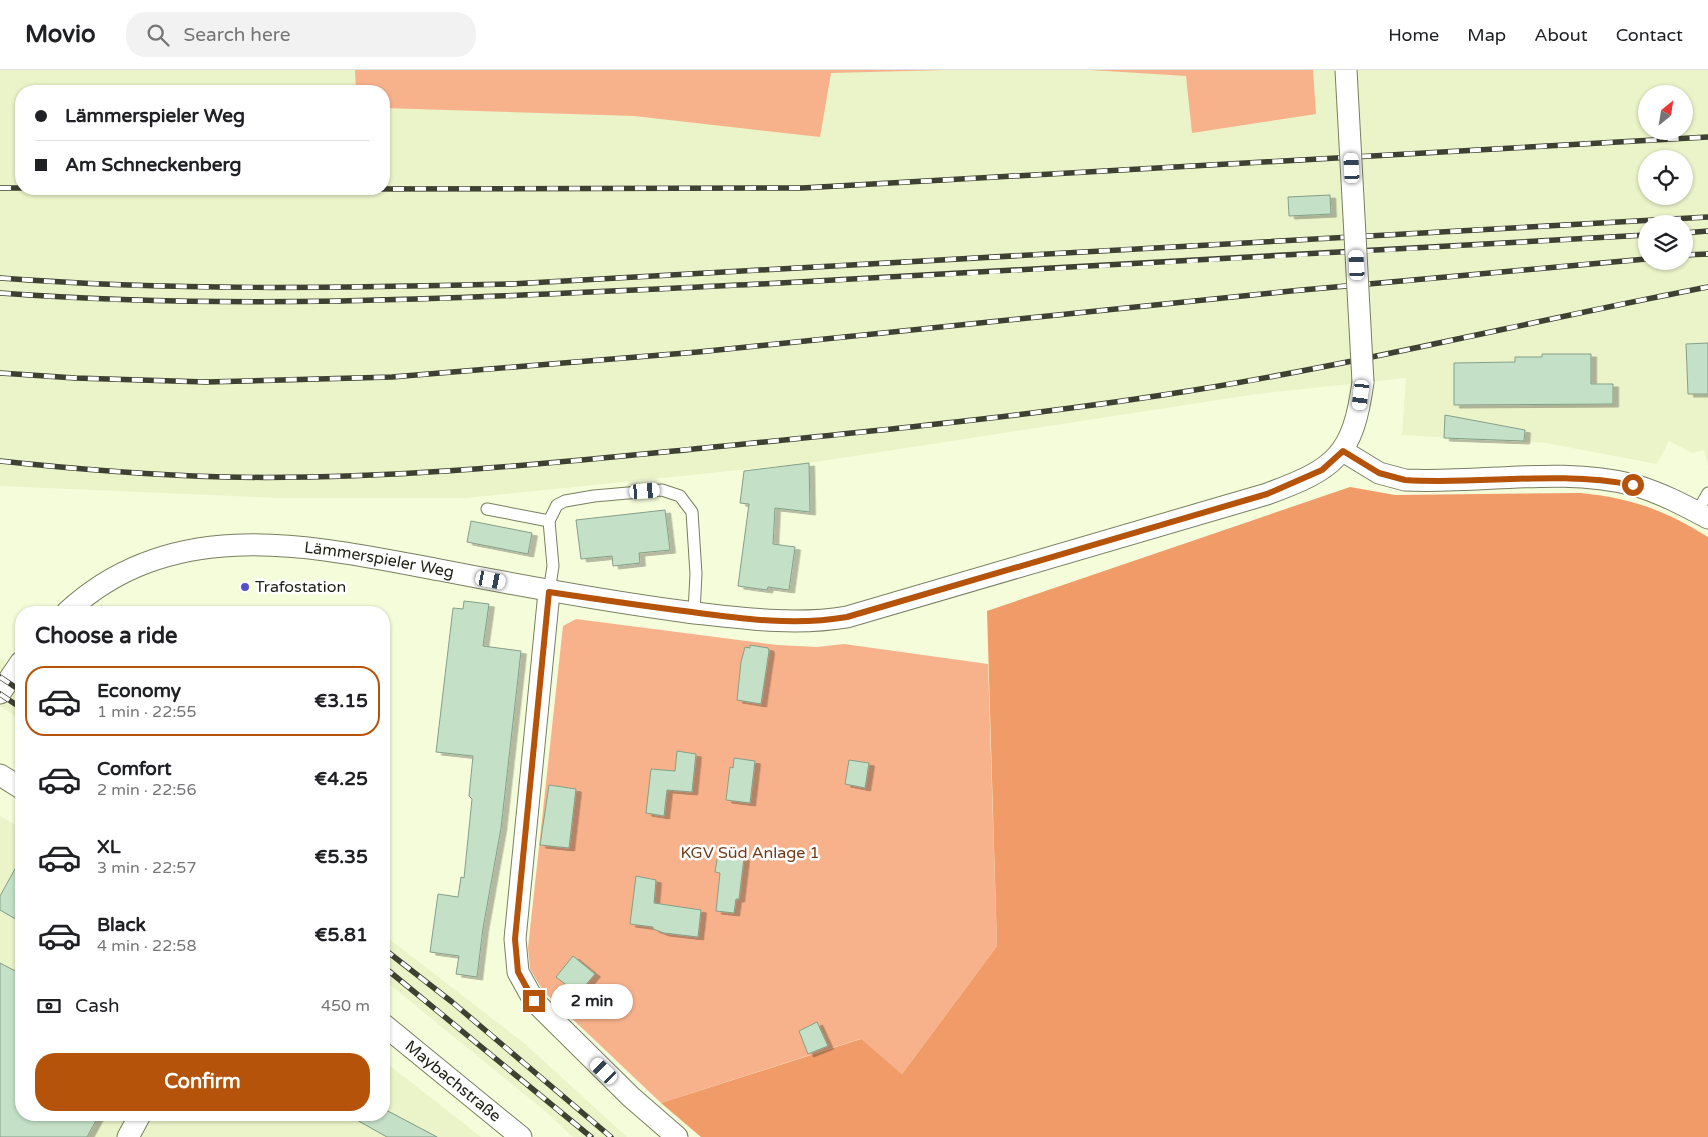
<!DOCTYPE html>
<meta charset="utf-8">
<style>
:root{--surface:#fff;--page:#f2f2f2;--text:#202124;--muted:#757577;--line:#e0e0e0;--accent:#b45309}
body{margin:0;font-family:"Varela Round",sans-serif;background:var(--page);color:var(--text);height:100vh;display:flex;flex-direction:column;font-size:19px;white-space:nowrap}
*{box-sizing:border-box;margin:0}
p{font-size:16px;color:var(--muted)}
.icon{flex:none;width:28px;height:28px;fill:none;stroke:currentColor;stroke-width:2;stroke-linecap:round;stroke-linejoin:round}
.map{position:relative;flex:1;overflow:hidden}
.panel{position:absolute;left:15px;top:536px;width:375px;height:515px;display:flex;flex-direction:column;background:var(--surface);border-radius:20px;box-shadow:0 1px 4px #0004}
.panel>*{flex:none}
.top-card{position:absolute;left:15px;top:15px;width:375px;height:110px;border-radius:20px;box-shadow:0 1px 4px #0004;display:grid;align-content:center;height:110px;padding:0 20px;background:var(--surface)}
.needle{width:32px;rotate:30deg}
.fabs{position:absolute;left:1638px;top:15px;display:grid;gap:10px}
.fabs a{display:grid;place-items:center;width:55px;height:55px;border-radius:50%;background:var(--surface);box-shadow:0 1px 4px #0004;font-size:25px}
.end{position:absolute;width:22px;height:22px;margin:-11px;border:6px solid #b45309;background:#fff;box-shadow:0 0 0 2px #fff}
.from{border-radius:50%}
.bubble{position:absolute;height:35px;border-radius:18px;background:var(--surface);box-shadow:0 1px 4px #0004;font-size:16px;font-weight:700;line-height:35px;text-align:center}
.car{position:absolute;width:15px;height:30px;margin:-15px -8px;border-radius:6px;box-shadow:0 0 4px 1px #0007;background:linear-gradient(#fff 24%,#345 0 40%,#fff 0 76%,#345 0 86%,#fff 0)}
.top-card b{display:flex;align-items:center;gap:18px;height:48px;font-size:19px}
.top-card b+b{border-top:1px solid var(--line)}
.top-card i{width:12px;height:12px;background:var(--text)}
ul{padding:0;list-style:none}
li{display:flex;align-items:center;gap:15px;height:70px;margin:0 10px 8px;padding:0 10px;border:2px solid transparent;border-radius:20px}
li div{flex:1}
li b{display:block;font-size:19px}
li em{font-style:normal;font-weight:700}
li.selected{border-color:var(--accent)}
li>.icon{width:45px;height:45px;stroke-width:1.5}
h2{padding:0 20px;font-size:22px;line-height:60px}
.pay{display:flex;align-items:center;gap:12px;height:55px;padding:0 20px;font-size:19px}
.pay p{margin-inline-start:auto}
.cta{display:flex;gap:10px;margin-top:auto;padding:10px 20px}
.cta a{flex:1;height:58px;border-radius:20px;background:var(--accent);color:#fff;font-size:20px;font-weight:700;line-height:58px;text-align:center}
header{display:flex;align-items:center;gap:30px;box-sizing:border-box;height:70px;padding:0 25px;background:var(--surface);border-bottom:1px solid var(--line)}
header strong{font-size:24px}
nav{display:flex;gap:28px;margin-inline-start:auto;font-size:18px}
.search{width:350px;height:45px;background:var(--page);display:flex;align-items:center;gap:12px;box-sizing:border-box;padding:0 18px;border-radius:20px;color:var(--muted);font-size:19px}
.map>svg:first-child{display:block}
.built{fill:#ebf3c9;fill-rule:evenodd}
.green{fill:#f7b28b}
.forest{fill:#f09b68}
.building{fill:#c4e0c7;stroke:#849f88;filter:url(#shadow)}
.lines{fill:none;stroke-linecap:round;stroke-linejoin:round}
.service-casing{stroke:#797f60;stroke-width:13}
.minor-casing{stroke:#797f60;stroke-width:23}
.service{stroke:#fff;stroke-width:11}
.minor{stroke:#fff;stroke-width:21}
.rail-casing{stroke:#3e4131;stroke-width:5.5}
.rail{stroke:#fff;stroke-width:4;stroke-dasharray:11;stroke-linecap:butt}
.minor-bridge-casing{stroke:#797f60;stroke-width:23;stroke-linecap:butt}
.minor-bridge{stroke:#fff;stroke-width:21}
.route{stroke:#b45309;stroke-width:6}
.poi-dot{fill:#5650c7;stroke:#fff;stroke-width:2}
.labels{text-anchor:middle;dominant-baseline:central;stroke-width:5;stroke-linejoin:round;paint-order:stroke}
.street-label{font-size:16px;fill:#1f2115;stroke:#fff}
.poi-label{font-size:16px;fill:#1f2115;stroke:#fff;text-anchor:start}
.park-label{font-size:16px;fill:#723b17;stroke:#fff}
</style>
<header>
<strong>Movio</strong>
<div class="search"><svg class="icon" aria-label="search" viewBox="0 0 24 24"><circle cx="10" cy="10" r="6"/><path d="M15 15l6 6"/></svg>Search here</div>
<nav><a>Home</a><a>Map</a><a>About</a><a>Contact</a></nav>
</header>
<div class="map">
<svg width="1708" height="1067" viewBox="0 0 1708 1067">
<defs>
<filter id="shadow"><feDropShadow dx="5.5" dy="3" stdDeviation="0" flood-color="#0004"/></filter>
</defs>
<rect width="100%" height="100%" fill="#f5fcda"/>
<!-- built -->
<g class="built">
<path d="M0 0H1708V396L1704 380 1692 383 1669 371 1657 394 1546 373 1402 365 1406 308 1257 324 809 393 465 428H277L0 416ZM21 21H384V119H21ZM1646 24H1684V61H1646ZM1646 89H1684V126H1646ZM1646 154H1684V191H1646Z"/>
<path d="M0 589 21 603V650L0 636Z"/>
<path d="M0 746 21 758V1045H384V991L481 1067H0Z"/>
<path d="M384 865 524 973 627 1067H573L545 1041 384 910Z"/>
</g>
<!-- green -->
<g class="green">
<path d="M355 0H947L831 3 820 67 634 46 384 38V21H356Z"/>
<path d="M1090 0H1313L1316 44 1192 63 1186 6Z"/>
<path d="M576 549 777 575 817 577 844 574 988 594 997 876 902 1004 860 969 661 1033 543 921 530 899 528 878 563 556Z"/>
</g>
<!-- forest -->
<path class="forest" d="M1350 417 1395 425 1580 423C1632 428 1664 440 1708 467V1067H701L661 1033 861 969 902 1004 997 876 987 541Z"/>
<!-- building -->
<g class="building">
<path d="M1330 125 1331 144 1289 146 1288 127Z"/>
<path d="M1708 273V324H1688L1686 274Z"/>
<path d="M1542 284H1591V314H1613V334L1454 335V293L1515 292V287H1542Z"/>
<path d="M1445 345 1525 360 1524 371 1444 368Z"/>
<path d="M809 393 810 442 775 438 773 474 795 477 789 520 768 517 767 520 738 516 749 434 740 433 744 401Z"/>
<path d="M665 440 670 480 639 483 640 493 613 496 612 486 581 489 576 450Z"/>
<path d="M471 451 532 463 528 484 467 472Z"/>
<path d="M464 531 489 534 483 576 521 581 501 758 483 858 477 907 456 904 459 886 430 882 438 824 458 827 461 807 464 808 472 729 469 726 473 686 436 682 453 538 463 539Z"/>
<path d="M750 575 768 578 769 581 761 634 737 630 741 592 745 577 750 578Z"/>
<path d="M677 681 696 684 692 722 667 720 664 746 646 743 651 699 675 701Z"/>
<path d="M734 688 755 691 750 733 726 730 730 697 733 698Z"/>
<path d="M849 690 869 693 865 718 845 714Z"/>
<path d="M549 715 576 719 569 778 540 775Z"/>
<path d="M718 784 744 788 739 829H736L734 843 716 841 720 803 715 802Z"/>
<path d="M21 788V852L0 840V826Z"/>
<path d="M636 806 656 810 654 833 701 840 698 867 664 863 653 859V857L630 854Z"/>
<path d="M573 886 595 904 578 924 556 907Z"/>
<path d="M0 893 21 904V1045H99L87 1067H0Z"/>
<path d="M817 952 828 976 808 984 799 961Z"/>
<path d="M384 1039 437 1067H387L348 1045H384Z"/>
</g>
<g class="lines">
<!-- service casing -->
<g class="service-casing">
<g id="service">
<path d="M487 439 549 451"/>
<path d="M1697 442 1708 423"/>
<path d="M549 522 553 496 549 451 557 435 565 431 594 426 662 420 680 426 692 442 696 504 694 542"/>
</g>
</g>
<!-- minor casing -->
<g class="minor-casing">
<g id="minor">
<path d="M1343 381 1379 403 1405 410C1481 414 1560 396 1634 415 1661 423 1684 435 1708 448"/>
<path d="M549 522 515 869 518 902 534 931 631 1027 677 1067"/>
<path id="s1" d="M67 542C174 443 312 476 440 500 522 516 603 531 687 542 741 548 793 556 847 547L1267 424C1335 399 1353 386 1363 312"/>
<path d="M0 623 21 592"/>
<path d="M0 705 21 718"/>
<path id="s2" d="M384 955 521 1067"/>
<path d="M128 1067 140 1045"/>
</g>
</g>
<!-- service -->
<use href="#service" class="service"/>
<!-- minor -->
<use href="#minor" class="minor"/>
<!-- rail casing -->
<g class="rail-casing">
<g id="rail">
<path d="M0 118H21"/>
<path d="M349 119 802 118 1708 67"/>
<path d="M1684 163 1708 161"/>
<path d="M1684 185 1708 184"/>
<path d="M0 208C170 221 340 218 511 214L1708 147"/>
<path d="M0 223C254 242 507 226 761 214 1056 199 1351 182 1646 165"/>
<path d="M0 303 75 308 206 312 392 307 698 282 1291 221 1646 189"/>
<path d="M0 391C74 399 150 405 225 407 375 410 525 396 674 381 852 363 1031 347 1207 318 1375 290 1541 249 1708 217"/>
<path d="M0 607 21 621"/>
<path d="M0 624 21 638"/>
<path d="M384 879 452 932 611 1067"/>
<path d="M384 897 591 1067"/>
</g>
</g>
<!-- rail -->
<use href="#rail" class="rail"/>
<!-- minor-bridge casing -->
<g class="minor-bridge-casing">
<path id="minor-bridge" d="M1346 0 1363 312"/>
</g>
<!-- minor-bridge -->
<use href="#minor-bridge" class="minor-bridge"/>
</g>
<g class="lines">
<!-- route -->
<path class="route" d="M534 931 518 902 515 869 549 522C596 529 644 536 692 542 744 549 795 556 847 547L1267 424 1322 400 1343 381 1379 403 1405 410C1481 415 1557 400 1633 415"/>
</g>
<!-- markers -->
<circle class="poi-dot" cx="245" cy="517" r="5"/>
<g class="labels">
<!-- street labels -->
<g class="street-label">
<text stroke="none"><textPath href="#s1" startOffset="330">Lämmerspieler Weg</textPath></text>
<text stroke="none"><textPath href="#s2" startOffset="89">Maybachstraße</textPath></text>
</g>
<!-- poi labels -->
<g class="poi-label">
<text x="255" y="517">Trafostation</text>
</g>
<!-- park labels -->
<g class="park-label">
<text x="750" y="783">KGV Süd Anlage 1</text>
</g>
</g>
</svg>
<div class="fabs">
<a><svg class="needle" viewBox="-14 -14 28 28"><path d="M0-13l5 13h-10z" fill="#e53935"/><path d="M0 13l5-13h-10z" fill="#757577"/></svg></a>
<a><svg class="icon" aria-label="locate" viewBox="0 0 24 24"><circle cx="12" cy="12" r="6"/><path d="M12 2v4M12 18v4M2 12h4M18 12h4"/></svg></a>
<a><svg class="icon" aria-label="layers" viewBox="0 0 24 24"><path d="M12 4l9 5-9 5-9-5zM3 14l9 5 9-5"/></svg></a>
</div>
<i class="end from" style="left:1633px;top:415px"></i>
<i class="end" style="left:534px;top:931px"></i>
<div class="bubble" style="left:551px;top:914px;width:82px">2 min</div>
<i class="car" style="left:1352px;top:98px;rotate:357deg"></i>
<i class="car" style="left:1357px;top:195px;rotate:357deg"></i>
<i class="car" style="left:1361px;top:325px;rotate:187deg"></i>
<i class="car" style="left:645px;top:421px;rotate:85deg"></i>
<i class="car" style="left:491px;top:510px;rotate:101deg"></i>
<i class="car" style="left:604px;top:1001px;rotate:314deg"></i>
<div class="top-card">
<b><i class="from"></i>Lämmerspieler Weg</b>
<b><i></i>Am Schneckenberg</b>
</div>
<section class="panel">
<h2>Choose a ride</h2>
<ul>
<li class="selected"><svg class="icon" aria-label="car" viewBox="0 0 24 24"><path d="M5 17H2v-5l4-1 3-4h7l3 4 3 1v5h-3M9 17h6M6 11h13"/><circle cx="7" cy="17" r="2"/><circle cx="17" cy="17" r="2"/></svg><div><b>Economy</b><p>1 min · 22:55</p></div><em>€3.15</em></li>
<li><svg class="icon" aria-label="car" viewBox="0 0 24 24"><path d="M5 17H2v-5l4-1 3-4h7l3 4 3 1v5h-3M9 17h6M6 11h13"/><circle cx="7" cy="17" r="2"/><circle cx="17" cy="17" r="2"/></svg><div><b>Comfort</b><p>2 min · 22:56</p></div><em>€4.25</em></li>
<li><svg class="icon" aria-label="car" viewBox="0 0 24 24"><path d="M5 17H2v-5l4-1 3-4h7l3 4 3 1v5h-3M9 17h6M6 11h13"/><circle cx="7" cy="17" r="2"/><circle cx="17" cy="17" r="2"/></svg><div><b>XL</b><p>3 min · 22:57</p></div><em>€5.35</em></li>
<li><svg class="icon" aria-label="car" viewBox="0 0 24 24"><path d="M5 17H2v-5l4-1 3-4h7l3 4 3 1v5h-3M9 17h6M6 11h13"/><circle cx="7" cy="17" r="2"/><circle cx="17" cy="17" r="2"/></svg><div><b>Black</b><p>4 min · 22:58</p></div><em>€5.81</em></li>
</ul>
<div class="pay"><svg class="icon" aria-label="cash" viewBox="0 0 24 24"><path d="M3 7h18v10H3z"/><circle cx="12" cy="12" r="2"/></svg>Cash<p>450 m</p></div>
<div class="cta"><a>Confirm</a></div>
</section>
</div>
